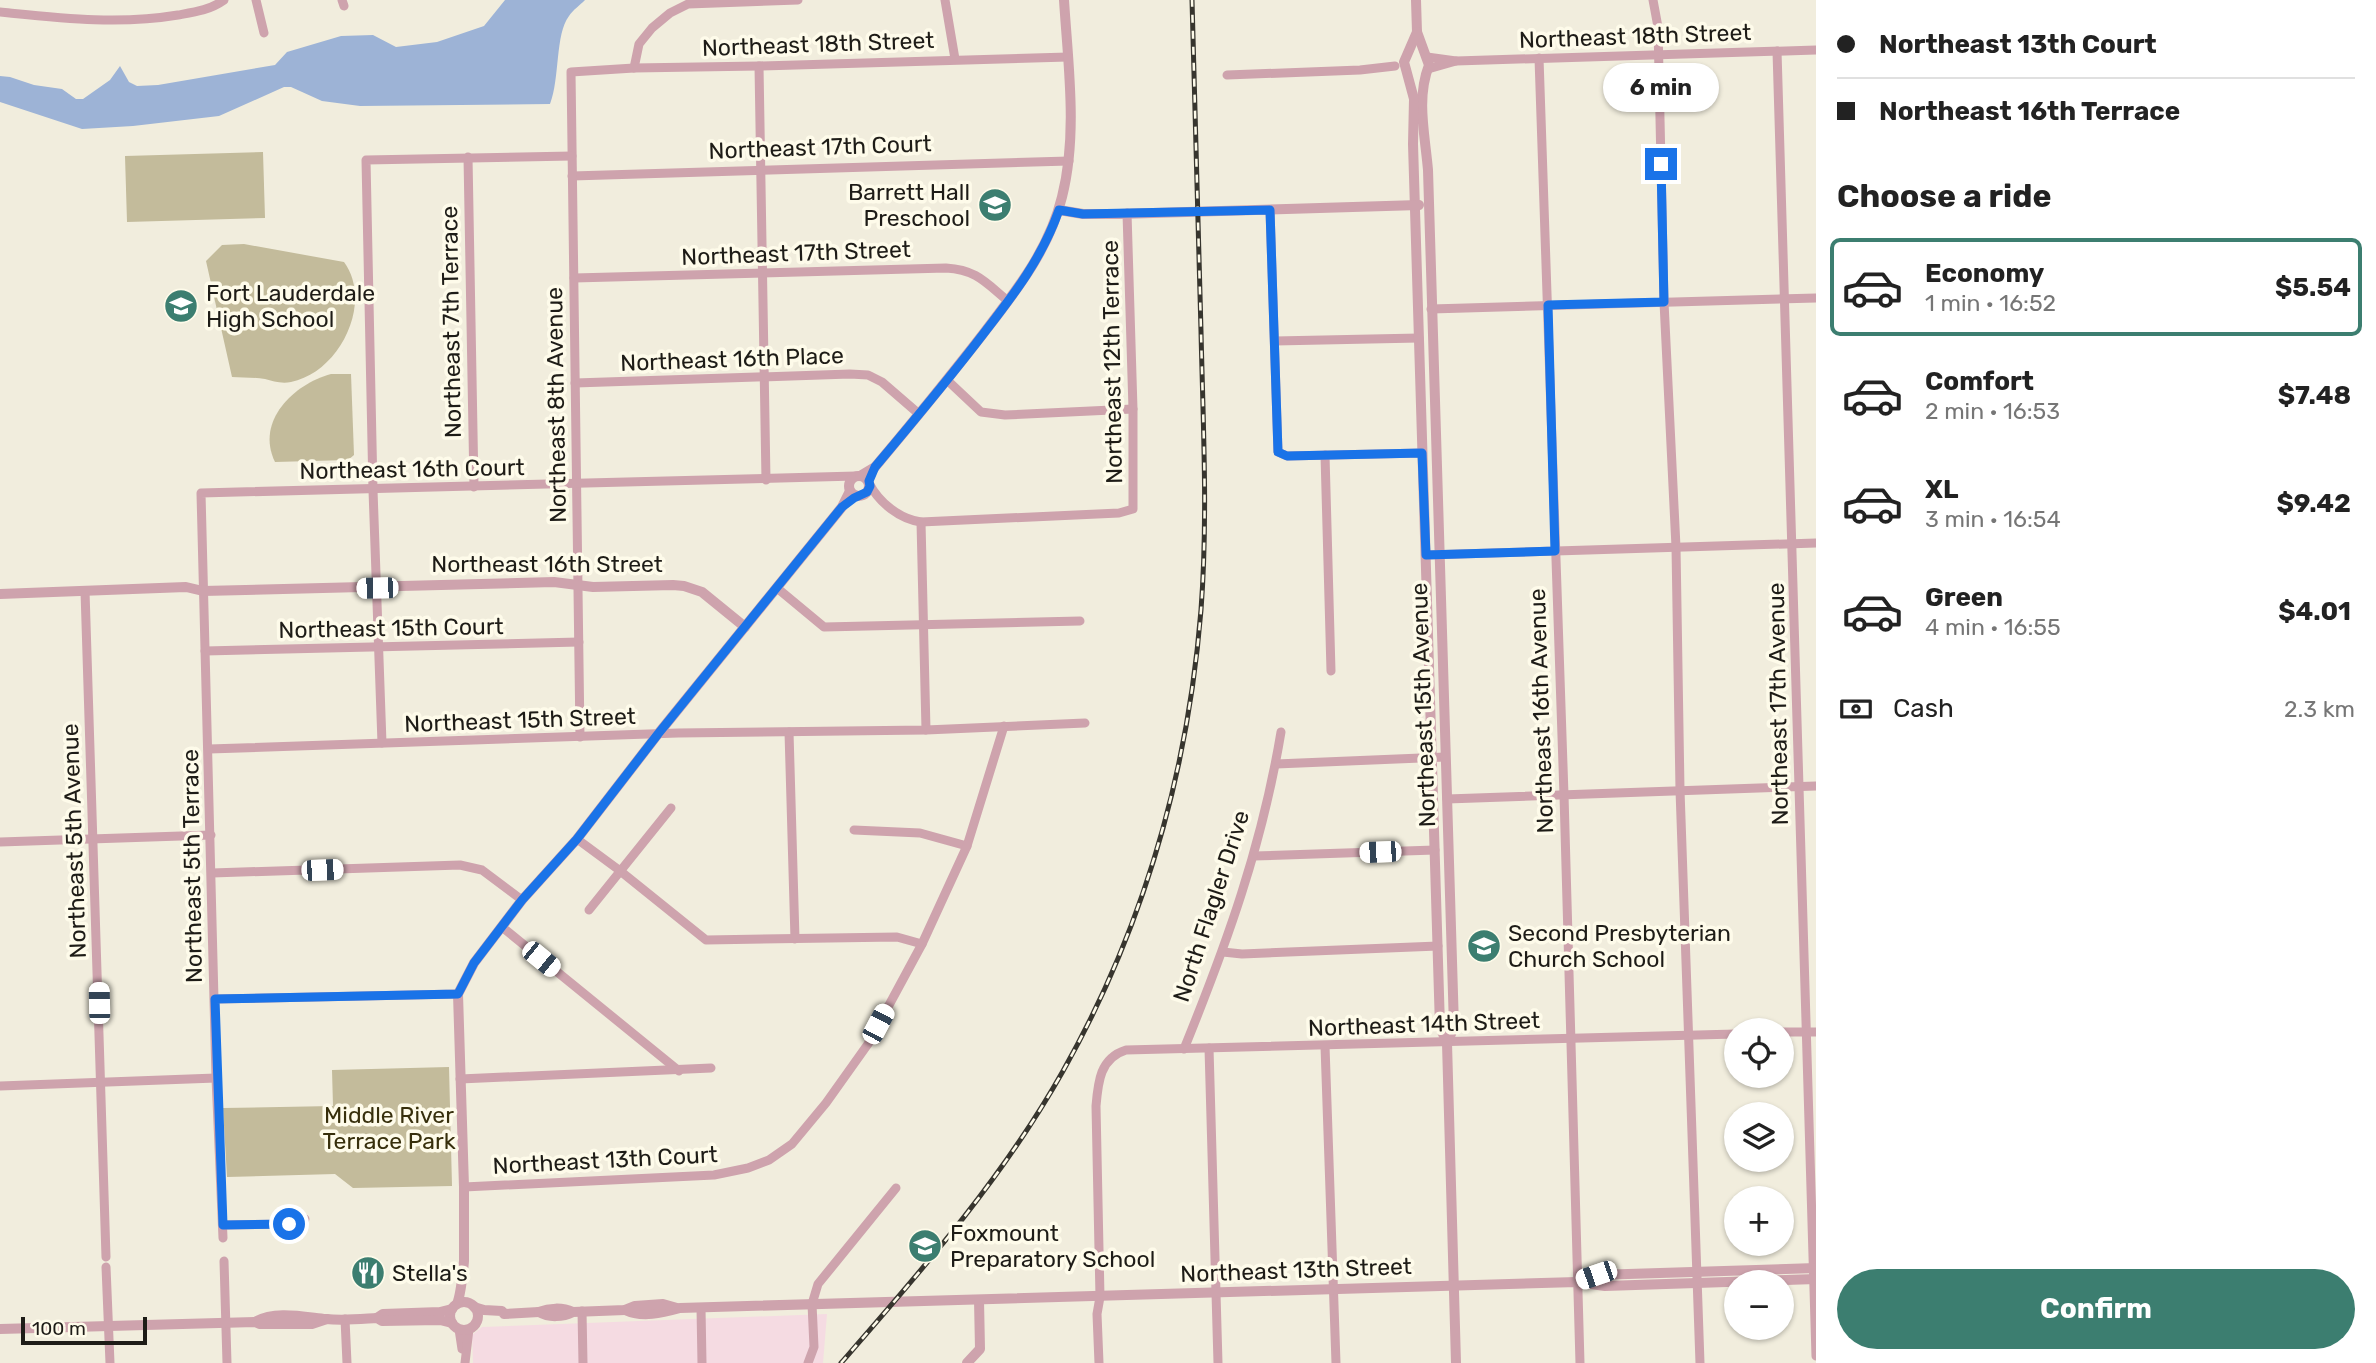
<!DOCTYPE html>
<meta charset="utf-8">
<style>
:root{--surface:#fff;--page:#f2f2f2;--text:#222;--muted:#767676;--line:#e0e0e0;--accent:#3c7e70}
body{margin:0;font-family:Rubik,sans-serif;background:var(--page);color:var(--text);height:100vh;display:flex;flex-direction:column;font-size:26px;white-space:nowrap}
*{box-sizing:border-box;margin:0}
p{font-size:23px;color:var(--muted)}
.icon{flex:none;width:38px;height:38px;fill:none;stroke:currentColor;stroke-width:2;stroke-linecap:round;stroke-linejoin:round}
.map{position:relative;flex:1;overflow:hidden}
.sheet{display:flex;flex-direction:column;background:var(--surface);width:560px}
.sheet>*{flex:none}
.banner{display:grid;align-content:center;height:154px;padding:0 21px;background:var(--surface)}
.buttons{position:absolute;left:1724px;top:1018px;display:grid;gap:14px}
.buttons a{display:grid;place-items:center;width:70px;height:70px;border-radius:50%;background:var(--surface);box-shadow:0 2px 5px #0004;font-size:35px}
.scale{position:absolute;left:21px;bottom:18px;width:126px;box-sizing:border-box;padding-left:7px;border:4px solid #1e1c17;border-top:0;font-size:19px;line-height:24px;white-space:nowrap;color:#1e1c17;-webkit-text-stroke:5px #fefbea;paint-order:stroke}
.end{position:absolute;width:32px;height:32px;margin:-16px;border:9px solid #1a73e8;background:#fff;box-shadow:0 0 0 4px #fff}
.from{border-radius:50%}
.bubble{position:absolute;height:49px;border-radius:24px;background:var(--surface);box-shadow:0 2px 5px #0004;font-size:23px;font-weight:700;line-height:49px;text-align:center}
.car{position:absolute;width:21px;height:42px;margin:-21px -10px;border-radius:9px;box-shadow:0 0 5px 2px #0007;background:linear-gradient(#fff 24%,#345 0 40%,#fff 0 76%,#345 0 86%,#fff 0)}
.banner b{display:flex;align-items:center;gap:24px;height:66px;font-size:26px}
.banner b+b{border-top:2px solid var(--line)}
.banner i{width:18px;height:18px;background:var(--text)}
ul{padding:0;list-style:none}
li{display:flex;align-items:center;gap:21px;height:98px;margin:0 14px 10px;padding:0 7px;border:4px solid transparent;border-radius:10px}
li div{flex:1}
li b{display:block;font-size:26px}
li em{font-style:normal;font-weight:700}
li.on{border-color:var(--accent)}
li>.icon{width:63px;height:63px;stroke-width:1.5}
h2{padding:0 21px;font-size:32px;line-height:84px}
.pay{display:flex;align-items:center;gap:18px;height:77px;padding:0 21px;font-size:26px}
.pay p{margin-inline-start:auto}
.button{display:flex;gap:14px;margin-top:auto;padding:14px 21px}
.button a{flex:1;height:80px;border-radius:42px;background:var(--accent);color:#fff;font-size:28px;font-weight:700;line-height:80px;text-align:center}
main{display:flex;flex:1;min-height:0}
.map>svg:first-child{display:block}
.commercial{fill:#f5dbe2}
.green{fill:#c3bb9b}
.water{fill:#9db3d6}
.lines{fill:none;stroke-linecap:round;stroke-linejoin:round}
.minor{stroke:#cea3ad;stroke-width:9}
.tertiary{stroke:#cea3ad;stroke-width:10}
.rail-casing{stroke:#37352e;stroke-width:5}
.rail{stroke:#fefbea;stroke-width:2.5;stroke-dasharray:8;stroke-linecap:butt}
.route{stroke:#1a73e8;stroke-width:9}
.labels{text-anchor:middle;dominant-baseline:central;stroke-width:7;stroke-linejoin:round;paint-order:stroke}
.street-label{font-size:23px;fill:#1e1c17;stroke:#fefbea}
.poi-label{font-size:23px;fill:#1e1c17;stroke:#fefbea;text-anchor:start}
.park-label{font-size:23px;fill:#372f0c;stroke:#fefbea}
</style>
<main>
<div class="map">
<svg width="1816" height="1363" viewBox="0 0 1816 1363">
<rect width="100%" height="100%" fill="#f1eddd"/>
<!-- commercial -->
<path class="commercial" d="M827 1314 823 1363H473L472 1335 482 1327Z"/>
<!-- green -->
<g class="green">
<path d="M263 152 265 218 127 222 125 156Z"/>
<path d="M244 244 344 262C374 303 339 373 291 382 281 384 273 381 265 379 255 377 242 378 232 377L206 261 222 245Z"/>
<path d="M331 374H351L354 455 348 460 275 462C255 421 294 384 331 374Z"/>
<path d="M449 1067 452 1186 353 1188 335 1174 227 1177 223 1108 333 1106 332 1070Z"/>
</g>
<!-- water -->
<path class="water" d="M505 0H585C580 5 573 10 569 16 555 34 560 79 550 104L360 106 322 101 291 87H284L219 116 133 126 82 129 0 102V76L10 77 34 85 62 89 76 99H83L110 80 120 66 129 82 137 86 158 85 275 65 287 52 341 36 373 35 396 47 437 42 484 26Z"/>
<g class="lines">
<!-- minor -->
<g class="minor">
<path d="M256 0 264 33"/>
<path d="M342 0 344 6"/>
<path d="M945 0 955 59"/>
<path d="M1653 0 1658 27 1664 302 1676 547 1680 790 1700 1363"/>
<path d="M0 12C60 18 118 25 178 15 195 12 210 10 224 0"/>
<path d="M1777 51 1816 1356"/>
<path d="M1427 57 1456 61 1428 69"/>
<path d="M1539 58 1564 795 1580 1363"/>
<path d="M1456 61 1816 50"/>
<path d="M759 66 766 480"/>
<path d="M634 68 639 44 652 28 670 13 688 4 798 0"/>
<path d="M1227 75 1360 70 1395 66"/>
<path d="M468 157 474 487"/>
<path d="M572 176 1069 161"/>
<path d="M1270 210 1278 452 1287 456 1422 453"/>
<path d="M574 278 946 268C977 270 985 282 1008 301"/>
<path d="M1431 309 1816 298"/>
<path d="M1275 341 1419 338"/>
<path d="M947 380 981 412 1005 415 1133 409"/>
<path d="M575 383 850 374 868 375 882 382 919 414"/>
<path d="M1325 455 1331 671"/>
<path d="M869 483C879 503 900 519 921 522L1119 513 1133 509V409L1127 213"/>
<path d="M921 522 926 730"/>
<path d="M1426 555 1816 543"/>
<path d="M777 588 824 627 1080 621"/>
<path d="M85 591 106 1257"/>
<path d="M205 651 579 642"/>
<path d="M789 732 795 939"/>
<path d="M580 737 571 72 634 68 759 66 1068 57"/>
<path d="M382 743 373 490 366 160 572 156"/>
<path d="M209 749 678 733 926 730 1085 723"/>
<path d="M1276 764 1445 757"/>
<path d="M1447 799 1816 786"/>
<path d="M854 830 920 833 967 846"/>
<path d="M577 839 619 870 706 940 897 937 922 944"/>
<path d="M0 842 211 835"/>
<path d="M1254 856 1435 850"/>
<path d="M212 873 460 865 482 870 522 900"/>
<path d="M589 910 671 808"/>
<path d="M502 927 679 1071"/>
<path d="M1223 952 1242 954 1438 946"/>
<path d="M215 999 458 994"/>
<path d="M1782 1032H1816"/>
<path d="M1325 1046 1336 1363"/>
<path d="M1209 1048 1218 1363"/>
<path d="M1184 1049C1227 943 1262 846 1281 732"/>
<path d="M460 1079 711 1068"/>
<path d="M0 1086 216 1078"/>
<path d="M464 1187 714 1175 748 1168 769 1160 792 1144 826 1103 868 1044 922 944 967 846 1004 726"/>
<path d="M223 1225 289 1224 305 1219"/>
<path d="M223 1238 216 1078 201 493 856 476"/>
<path d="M224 1261 227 1363"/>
<path d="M106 1267 110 1363"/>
<path d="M701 1308 702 1363"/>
<path d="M582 1311 583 1363"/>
<path d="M345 1319 347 1363"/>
<path d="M459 1329 462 1349"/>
<path d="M465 1363 469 1329"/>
<path d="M808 1363 814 1347 812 1304 818 1284 896 1188"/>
<path d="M1099 1363 1097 1314 1100 1297 1096 1106C1098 1082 1100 1058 1126 1050L1736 1034"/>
</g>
<!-- tertiary -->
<g class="tertiary">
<path d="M1416 0 1417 32 1429 65C1416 99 1425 134 1428 170L1454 1027 1447 1043"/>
<path d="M1417 32 1404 62 1414 99 1413 144 1440 1027 1447 1043 1456 1363"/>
<path d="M1059 210 1083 214H1119L1419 205"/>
<circle cx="859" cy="486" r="10"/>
<path d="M860 476 875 467C912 423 948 379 983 334 1016 291 1049 250 1062 197 1078 134 1068 64 1064 0"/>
<path d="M0 594 186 587 203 591 554 582 593 587 673 585 684 586 702 592 745 627"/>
<path d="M1580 1281 1596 1275 1816 1268"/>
<circle cx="464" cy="1316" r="14"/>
<path d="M457 1304C461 1294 463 1272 464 1261V1187L458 994 474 963 522 900 577 839 658 734 842 507 850 491"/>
<path d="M474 1307 484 1310 502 1311 504 1314 539 1312"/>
<path d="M625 1310C642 1318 662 1313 680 1308L1577 1282 1605 1286 1816 1279"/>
<path d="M573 1312C563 1317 549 1318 539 1312 549 1308 562 1307 573 1312L625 1310 635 1306 663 1304 677 1308"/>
<path d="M377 1318 383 1314 440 1312 452 1309"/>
<path d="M255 1322C274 1310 305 1317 326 1319 343 1321 361 1319 377 1318L382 1321 440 1320 452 1323"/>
<path d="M0 1329 255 1322 260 1324H312L327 1319"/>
<path d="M967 1363 980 1349 979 1300"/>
</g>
<!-- rail casing -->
<g class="rail-casing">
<path id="rail" d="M841 1363C922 1270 1003 1178 1063 1071 1143 929 1188 772 1201 610 1208 517 1203 423 1201 331 1198 220 1195 110 1192 0"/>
</g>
<!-- rail -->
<use href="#rail" class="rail"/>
</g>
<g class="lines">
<!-- route -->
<path class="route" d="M289 1224 223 1225 215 999 458 994 474 963 522 900 577 839 658 734 842 507 854 498 867 492 870 486 869 481 875 467C912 423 949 379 984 333 1015 293 1042 258 1059 210L1083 214 1270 210 1278 452 1287 456 1422 453 1426 555 1555 551 1548 305 1664 302 1661 164"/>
</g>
<!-- icons -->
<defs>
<g id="school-disc" transform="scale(1.75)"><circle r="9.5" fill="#3c7e70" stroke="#fefbea"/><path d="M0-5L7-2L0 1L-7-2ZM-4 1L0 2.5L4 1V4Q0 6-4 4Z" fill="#fff"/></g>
<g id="restaurant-disc" transform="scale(1.75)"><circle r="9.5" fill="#3c7e70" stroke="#fefbea"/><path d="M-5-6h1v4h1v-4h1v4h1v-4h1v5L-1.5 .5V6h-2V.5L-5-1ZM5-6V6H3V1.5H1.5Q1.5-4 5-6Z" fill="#fff"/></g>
</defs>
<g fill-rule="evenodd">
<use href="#school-disc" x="995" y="205"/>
<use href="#school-disc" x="181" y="306"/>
<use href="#school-disc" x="1484" y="946"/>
<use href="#school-disc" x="925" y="1246"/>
<use href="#restaurant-disc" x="368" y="1273"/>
</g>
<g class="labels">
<!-- street labels -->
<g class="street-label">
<text transform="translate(1635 36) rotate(-2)">Northeast 18th Street</text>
<text transform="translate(818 44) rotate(-2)">Northeast 18th Street</text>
<text transform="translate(820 147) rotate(-2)">Northeast 17th Court</text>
<text transform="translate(796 253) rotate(-2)">Northeast 17th Street</text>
<text transform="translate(451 322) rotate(-91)">Northeast 7th Terrace</text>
<text transform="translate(732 359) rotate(-2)">Northeast 16th Place</text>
<text transform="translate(1112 362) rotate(-91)">Northeast 12th Terrace</text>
<text transform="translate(556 405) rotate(-91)">Northeast 8th Avenue</text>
<text transform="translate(412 469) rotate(-1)">Northeast 16th Court</text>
<text x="547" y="564">Northeast 16th Street</text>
<text transform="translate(391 628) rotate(-1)">Northeast 15th Court</text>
<text transform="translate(1778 704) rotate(-91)">Northeast 17th Avenue</text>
<text transform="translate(1423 705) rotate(-92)">Northeast 15th Avenue</text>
<text transform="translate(1541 711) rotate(-92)">Northeast 16th Avenue</text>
<text transform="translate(520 720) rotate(-2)">Northeast 15th Street</text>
<text transform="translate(74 841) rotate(-92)">Northeast 5th Avenue</text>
<text transform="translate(192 866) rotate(-91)">Northeast 5th Terrace</text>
<text transform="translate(1211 906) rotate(-72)">North Flagler Drive</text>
<text transform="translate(1424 1024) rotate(-2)">Northeast 14th Street</text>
<text transform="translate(605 1160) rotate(-3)">Northeast 13th Court</text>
<text transform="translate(1296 1270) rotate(-2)">Northeast 13th Street</text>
</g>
<!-- poi labels -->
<g class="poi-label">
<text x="970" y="192" text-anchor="end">Barrett Hall<tspan x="970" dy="26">Preschool</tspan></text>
<text x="206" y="293">Fort Lauderdale<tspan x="206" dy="26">High School</tspan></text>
<text x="1508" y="933">Second Presbyterian<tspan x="1508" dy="26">Church School</tspan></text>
<text x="950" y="1233">Foxmount<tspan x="950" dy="26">Preparatory School</tspan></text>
<text x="392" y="1273">Stella's</text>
</g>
<!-- park labels -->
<g class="park-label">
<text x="389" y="1115">Middle River<tspan x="389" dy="26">Terrace Park</tspan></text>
</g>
</g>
</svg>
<div class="buttons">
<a><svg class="icon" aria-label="locate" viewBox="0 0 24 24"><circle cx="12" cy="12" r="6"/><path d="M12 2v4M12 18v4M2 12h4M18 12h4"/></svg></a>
<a><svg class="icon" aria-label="layers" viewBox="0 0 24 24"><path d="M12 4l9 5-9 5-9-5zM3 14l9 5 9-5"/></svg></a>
<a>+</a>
<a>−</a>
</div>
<div class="scale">100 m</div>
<i class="end from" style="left:289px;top:1224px"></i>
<i class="end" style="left:1661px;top:164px"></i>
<div class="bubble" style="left:1603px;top:63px;width:116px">6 min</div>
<i class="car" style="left:377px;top:588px;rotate:269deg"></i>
<i class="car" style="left:1380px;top:852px;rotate:268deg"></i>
<i class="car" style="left:322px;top:870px;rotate:88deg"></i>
<i class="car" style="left:541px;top:959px;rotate:129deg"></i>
<i class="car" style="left:99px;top:1003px;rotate:359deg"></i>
<i class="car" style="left:878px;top:1024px;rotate:28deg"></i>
<i class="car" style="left:1596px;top:1275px;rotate:251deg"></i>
</div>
<section class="sheet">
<div class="banner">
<b><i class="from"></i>Northeast 13th Court</b>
<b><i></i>Northeast 16th Terrace</b>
</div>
<h2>Choose a ride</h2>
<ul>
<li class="on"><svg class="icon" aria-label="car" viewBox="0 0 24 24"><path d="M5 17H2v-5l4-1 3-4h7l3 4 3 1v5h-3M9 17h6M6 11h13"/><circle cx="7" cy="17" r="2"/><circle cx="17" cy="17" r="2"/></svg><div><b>Economy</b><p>1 min · 16:52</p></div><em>$5.54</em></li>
<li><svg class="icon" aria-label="car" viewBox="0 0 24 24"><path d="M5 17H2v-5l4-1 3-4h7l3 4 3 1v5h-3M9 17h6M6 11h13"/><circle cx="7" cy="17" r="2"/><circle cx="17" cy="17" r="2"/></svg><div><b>Comfort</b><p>2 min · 16:53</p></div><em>$7.48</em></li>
<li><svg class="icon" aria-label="car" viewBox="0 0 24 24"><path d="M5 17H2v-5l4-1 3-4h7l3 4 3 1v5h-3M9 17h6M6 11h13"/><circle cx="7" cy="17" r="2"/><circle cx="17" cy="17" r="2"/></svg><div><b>XL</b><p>3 min · 16:54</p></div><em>$9.42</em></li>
<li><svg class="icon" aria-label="car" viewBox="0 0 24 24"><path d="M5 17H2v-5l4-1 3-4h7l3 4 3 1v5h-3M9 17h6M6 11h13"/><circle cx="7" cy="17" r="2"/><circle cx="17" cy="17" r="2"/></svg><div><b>Green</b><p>4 min · 16:55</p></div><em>$4.01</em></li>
</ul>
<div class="pay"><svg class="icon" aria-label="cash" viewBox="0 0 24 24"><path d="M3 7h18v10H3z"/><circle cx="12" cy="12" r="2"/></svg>Cash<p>2.3 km</p></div>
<div class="button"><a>Confirm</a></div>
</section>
</main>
